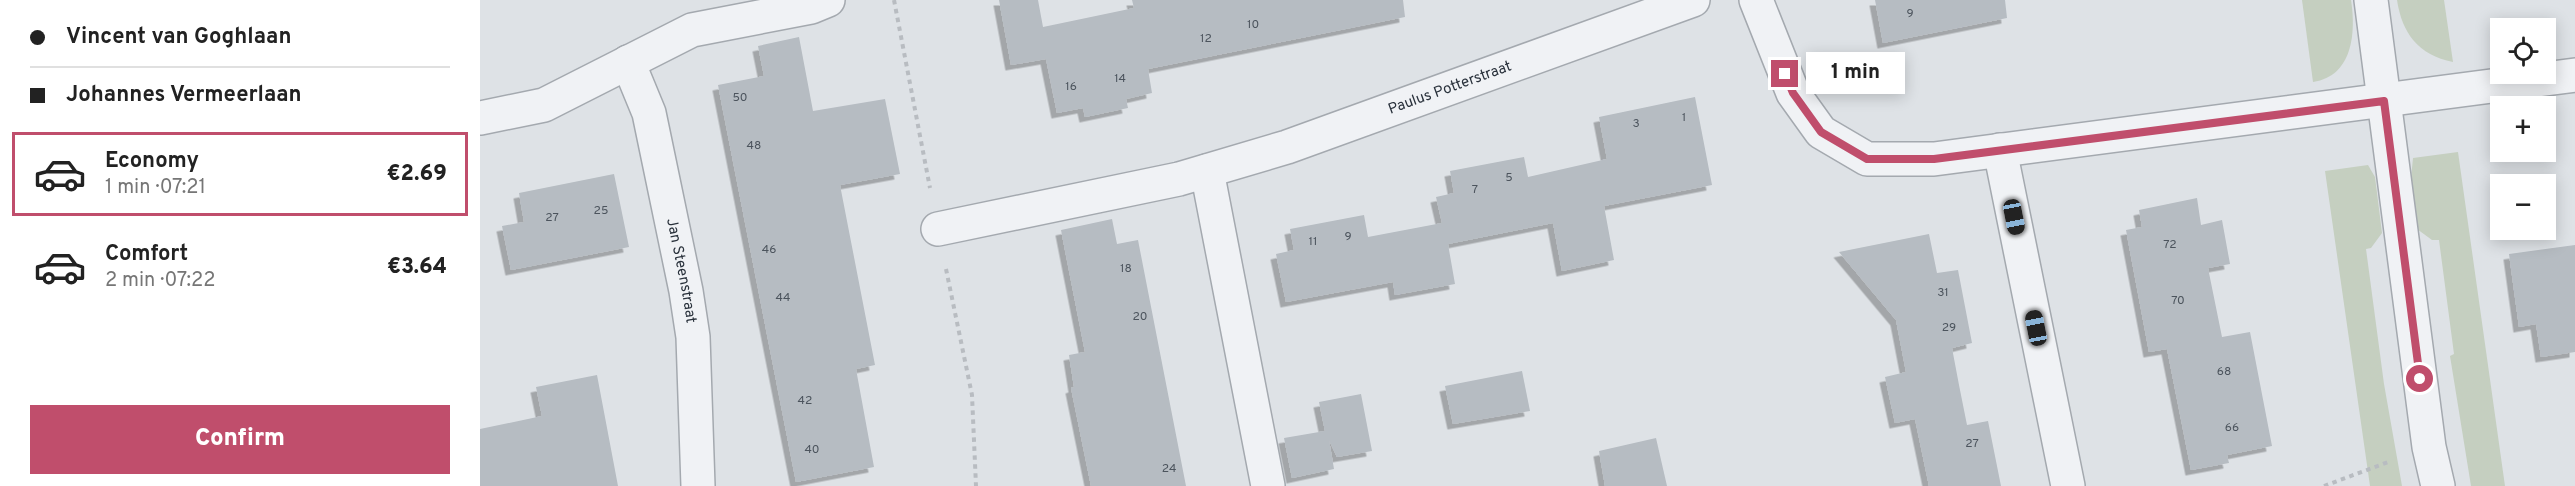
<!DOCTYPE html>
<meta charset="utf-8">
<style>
:root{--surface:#fff;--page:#f2f2f2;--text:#222;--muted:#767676;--line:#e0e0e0;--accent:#c04e6c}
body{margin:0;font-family:Overpass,sans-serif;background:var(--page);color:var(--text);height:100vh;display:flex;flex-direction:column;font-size:22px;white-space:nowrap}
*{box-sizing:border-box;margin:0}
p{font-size:20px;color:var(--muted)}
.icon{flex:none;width:33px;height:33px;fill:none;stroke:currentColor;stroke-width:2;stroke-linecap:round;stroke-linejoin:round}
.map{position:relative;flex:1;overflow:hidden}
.panel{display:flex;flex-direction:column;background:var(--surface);width:480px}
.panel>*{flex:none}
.banner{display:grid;align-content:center;height:132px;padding:0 30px;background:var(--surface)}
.tools{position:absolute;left:2010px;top:18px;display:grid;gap:12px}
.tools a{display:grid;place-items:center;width:66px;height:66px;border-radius:0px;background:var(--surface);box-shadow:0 3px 15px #0003;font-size:30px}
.end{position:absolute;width:27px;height:27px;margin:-14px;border:8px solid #c04e6c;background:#fff;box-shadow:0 0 0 3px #fff}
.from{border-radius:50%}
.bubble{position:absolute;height:42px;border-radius:0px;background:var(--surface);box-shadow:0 3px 15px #0003;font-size:20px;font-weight:800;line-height:42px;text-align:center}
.car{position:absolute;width:18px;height:36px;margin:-18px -9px;border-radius:8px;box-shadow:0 0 4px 2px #0007;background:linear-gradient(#222 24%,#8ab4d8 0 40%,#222 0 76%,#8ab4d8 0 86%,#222 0)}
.banner b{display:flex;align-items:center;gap:21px;height:57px;font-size:22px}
.banner b+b{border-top:2px solid var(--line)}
.banner i{width:15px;height:15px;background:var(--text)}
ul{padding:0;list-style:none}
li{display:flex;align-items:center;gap:18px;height:84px;margin:0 12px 9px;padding:0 18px;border:3px solid transparent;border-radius:0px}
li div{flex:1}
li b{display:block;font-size:22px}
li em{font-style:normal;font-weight:800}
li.current{border-color:var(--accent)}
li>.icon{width:54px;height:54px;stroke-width:1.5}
.button{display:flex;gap:12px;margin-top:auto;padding:12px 30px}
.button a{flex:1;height:69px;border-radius:0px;background:var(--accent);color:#fff;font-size:24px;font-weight:800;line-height:69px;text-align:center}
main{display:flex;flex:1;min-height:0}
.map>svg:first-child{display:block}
.green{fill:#c5cfc0}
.building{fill:#b6bcc2;filter:url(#shadow)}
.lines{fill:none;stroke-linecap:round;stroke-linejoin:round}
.minor-casing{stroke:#a4a9af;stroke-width:36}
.path{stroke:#b8bcc1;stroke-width:4;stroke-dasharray:4.5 4.5;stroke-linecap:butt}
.minor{stroke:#f0f2f5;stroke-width:33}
.route{stroke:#c04e6c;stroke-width:8}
.labels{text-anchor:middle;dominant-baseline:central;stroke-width:4.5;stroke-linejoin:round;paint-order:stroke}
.number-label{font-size:12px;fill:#4c545d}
.street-label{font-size:15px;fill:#29313b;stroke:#edf1f4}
</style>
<main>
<section class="panel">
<div class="banner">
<b><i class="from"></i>Vincent van Goghlaan</b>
<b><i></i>Johannes Vermeerlaan</b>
</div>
<ul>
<li class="current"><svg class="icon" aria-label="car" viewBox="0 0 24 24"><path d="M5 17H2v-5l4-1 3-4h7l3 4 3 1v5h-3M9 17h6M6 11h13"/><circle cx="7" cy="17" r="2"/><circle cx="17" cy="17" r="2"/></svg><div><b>Economy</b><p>1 min · 07:21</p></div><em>€2.69</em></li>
<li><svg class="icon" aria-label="car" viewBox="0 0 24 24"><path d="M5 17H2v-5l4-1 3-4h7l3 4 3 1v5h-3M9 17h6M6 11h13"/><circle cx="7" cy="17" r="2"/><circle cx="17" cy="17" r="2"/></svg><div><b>Comfort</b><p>2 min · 07:22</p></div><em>€3.64</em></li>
</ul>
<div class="button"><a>Confirm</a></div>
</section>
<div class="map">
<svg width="2095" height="486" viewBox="0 0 2095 486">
<defs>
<filter id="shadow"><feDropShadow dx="-5.5" dy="5.5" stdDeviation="0" flood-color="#0004"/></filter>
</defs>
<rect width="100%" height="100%" fill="#dee2e6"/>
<!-- green -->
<g class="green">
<path d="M1822 0H1871C1876 32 1873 76 1833 82Z"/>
<path d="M1917 0H1964L1973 62C1938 55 1922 33 1917 0Z"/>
<path d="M1978 152 2025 486H1991L1970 356 1974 354 1959 240H1952L1937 229 1931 178 1933 158Z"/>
<path d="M1888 165 1895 177 1902 233 1891 248 1886 249 1904 384 1922 486H1890L1845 171Z"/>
</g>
<!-- building -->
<g class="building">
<path d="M519 0H558L563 27 654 8 652 0H923L925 17 668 69 672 93 646 99 648 108 605 117 603 108 577 113 566 59 531 65Z"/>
<path d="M1395 0H1525L1527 18 1403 43Z"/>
<path d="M319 37 333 111 405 99 420 174 360 185 395 365 376 369 394 467 316 482 238 85 284 76 278 46Z"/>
<path d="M1215 97 1232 185 1124 206 1134 260 1082 271 1073 223 968 244 975 284 915 295 913 282 806 302 796 254 814 250 810 229 884 215 888 237 962 223 956 197 974 193 970 171 1044 157 1048 177 1127 159 1119 117Z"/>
<path d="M134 174 149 247 31 270 22 226 44 222 39 193Z"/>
<path d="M1717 198 1721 225 1742 220 1750 264 1728 268 1742 337 1770 332 1792 446 1747 455 1749 463 1711 470 1687 349 1669 352 1646 230 1662 227 1659 210Z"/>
<path d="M632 219 637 244 658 240 706 486H611L591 388 594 387 589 355 605 352 581 230Z"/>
<path d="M1449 234 1457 273 1478 270 1492 343 1472 348 1479 385 1487 425 1508 421 1521 486H1449L1435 419 1415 423 1405 377 1426 372 1416 320 1359 252Z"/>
<path d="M2095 245V352L2061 357 2056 324 2039 327 2029 254Z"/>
<path d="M1042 371 1050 411 973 424 965 386Z"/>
<path d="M117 375 138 486H0V429L62 416 56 387Z"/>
<path d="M881 394 892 451 857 457 849 440 854 469 812 478 804 438 845 431 839 402Z"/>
<path d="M1176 438 1187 486H1125L1119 451Z"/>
</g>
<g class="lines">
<!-- minor casing -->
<g class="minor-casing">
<g id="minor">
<path d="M1276 0 1313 93 1341 132 1387 159H1454L2095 75"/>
<path d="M1891 0 1949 447 1958 486"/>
<path id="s1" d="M148 62 169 113 206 291 213 337 218 486"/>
<path d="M0 118 64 105 212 30 331 7 348 0"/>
<path d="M1520 150 1588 486"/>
<path d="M727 171 788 486"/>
<path id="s2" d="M458 229 699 179 807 147 1213 0"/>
</g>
</g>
<!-- path -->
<g class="path">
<path d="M414 0 450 188"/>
<path d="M466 269 492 395 496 486"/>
<path d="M1844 486 1911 461"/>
</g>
<!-- minor -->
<use href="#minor" class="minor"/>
</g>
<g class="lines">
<!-- route -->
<path class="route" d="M1305 74 1313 93 1341 132 1387 159H1454L1904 101 1940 379"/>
</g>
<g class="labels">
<!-- number labels -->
<g class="number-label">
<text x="1430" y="14">9</text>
<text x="773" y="25">10</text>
<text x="726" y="39">12</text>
<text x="640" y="79">14</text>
<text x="591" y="87">16</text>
<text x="260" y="98">50</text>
<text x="1204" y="118">1</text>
<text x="1156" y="124">3</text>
<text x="274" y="146">48</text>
<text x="1029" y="178">5</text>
<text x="995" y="190">7</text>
<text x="121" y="211">25</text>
<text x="72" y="218">27</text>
<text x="868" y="237">9</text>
<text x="833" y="242">11</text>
<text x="1690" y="245">72</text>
<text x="289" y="250">46</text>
<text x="646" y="269">18</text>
<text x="1463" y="293">31</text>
<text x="303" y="298">44</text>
<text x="1698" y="301">70</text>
<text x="660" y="317">20</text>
<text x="1469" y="328">29</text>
<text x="1744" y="372">68</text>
<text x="325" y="401">42</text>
<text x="1752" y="428">66</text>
<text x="1492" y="444">27</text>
<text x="332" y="450">40</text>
<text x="689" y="469">24</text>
</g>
<!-- street labels -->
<g class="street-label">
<text stroke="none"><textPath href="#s2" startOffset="532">Paulus Potterstraat</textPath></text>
<text stroke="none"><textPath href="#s1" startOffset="216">Jan Steenstraat</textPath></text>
</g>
</g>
</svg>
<div class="tools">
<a><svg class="icon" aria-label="locate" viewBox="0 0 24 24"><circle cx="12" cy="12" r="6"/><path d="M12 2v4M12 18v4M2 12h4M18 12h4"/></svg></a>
<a>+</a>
<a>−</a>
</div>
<i class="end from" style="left:1940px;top:379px"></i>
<i class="end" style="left:1305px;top:74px"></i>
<div class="bubble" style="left:1326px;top:52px;width:99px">1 min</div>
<i class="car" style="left:1534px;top:217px;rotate:169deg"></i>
<i class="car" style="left:1556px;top:328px;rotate:349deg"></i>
</div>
</main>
